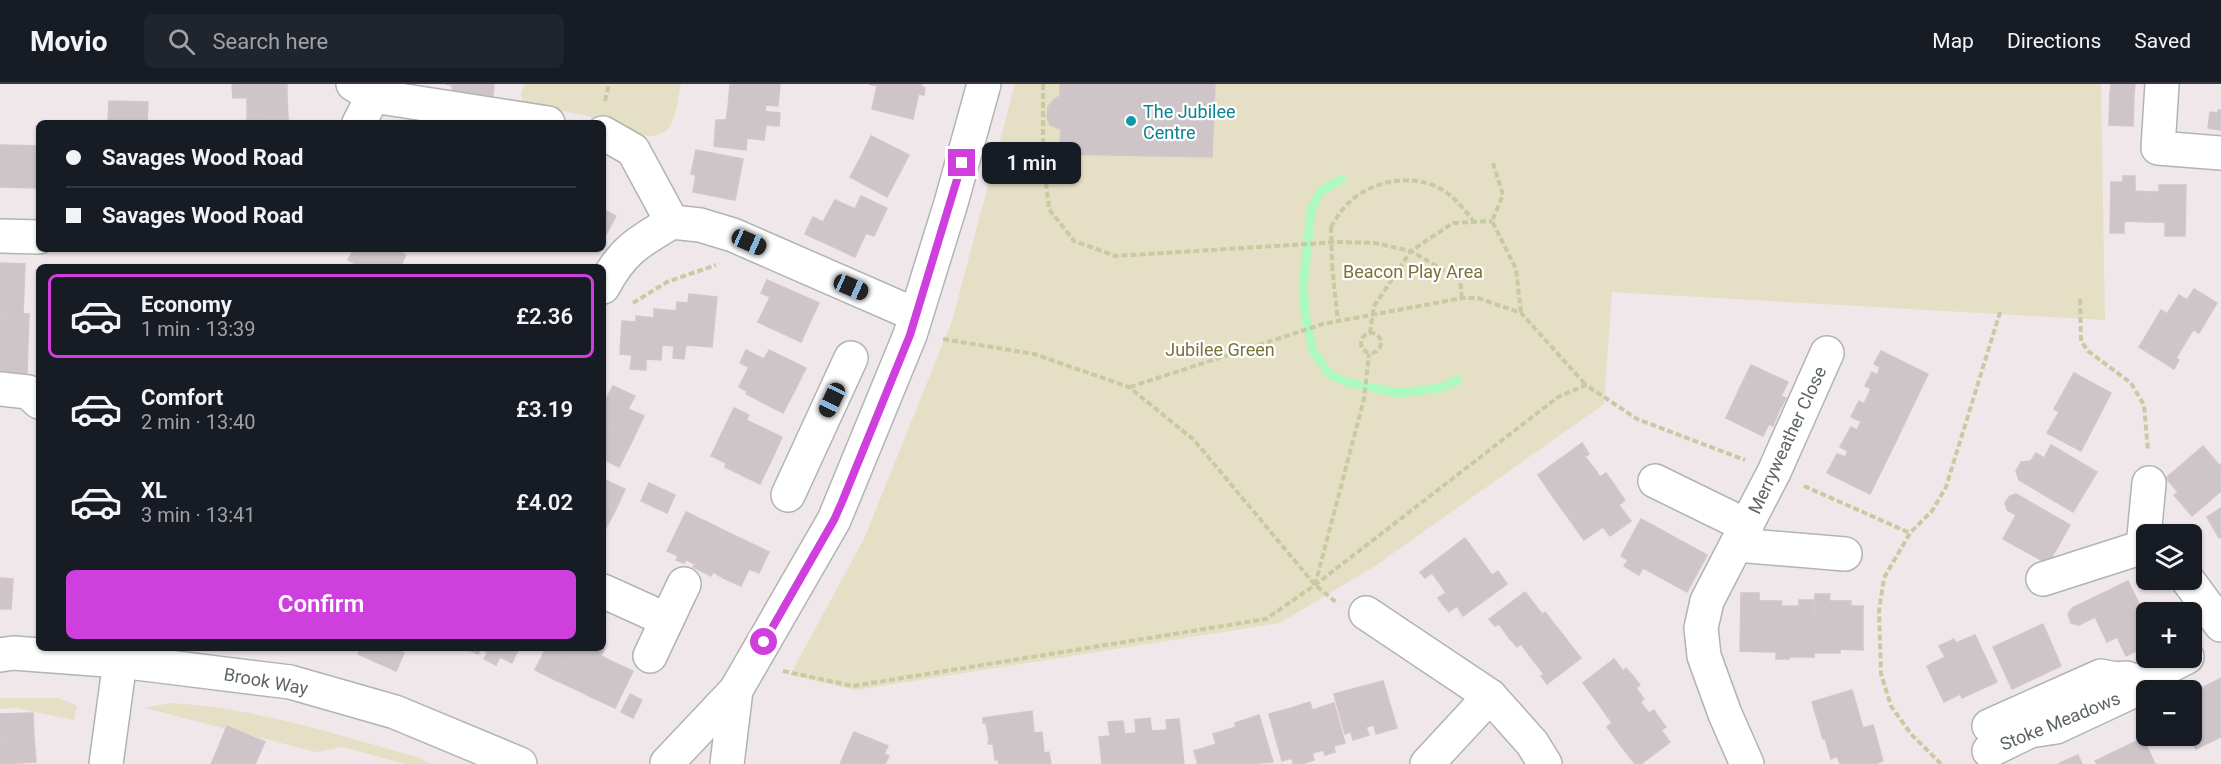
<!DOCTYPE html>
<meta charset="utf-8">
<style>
:root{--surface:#171b24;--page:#20242c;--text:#f1f3f6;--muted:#9ea1a6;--line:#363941;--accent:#ce3fdd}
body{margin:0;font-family:Roboto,sans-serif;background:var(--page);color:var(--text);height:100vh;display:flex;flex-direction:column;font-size:22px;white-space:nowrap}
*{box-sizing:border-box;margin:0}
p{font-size:20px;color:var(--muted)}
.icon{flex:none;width:33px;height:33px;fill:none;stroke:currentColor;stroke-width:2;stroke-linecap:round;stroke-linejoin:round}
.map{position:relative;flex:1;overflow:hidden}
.sheet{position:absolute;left:36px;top:180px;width:570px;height:387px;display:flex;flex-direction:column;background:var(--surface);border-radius:9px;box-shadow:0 2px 4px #0004}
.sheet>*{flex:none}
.hud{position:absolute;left:36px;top:36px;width:570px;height:132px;border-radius:9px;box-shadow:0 2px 4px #0004;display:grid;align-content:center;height:132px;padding:0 30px;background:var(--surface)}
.tools{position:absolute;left:2136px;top:440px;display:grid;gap:12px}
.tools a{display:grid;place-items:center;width:66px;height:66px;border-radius:9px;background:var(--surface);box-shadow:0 2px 4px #0004;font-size:30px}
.end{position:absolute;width:27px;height:27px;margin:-14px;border:8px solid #ce3fdd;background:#fff;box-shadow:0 0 0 3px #fff}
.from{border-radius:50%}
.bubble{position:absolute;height:42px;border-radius:9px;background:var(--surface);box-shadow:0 2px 4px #0004;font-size:20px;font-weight:600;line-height:42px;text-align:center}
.car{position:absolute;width:18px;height:36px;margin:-18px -9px;border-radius:8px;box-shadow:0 0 4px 2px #0007;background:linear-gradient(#222 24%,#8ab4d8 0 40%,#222 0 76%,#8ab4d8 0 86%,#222 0)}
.hud b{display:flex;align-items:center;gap:21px;height:57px;font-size:22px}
.hud b+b{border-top:2px solid var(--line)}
.hud i{width:15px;height:15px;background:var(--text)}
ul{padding:10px 0 0;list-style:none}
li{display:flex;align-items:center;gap:18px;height:84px;margin:0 12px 9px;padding:0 18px;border:3px solid transparent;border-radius:9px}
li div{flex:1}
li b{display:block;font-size:22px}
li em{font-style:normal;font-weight:600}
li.current{border-color:var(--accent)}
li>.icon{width:54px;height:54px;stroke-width:1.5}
.cta{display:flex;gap:12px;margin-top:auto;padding:12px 30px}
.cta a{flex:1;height:69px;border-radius:9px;background:var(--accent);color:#fff;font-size:24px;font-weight:600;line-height:69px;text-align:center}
header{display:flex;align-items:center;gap:36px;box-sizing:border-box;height:84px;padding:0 30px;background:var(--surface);border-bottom:2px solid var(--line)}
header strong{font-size:28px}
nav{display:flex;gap:33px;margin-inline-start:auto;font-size:21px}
.search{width:420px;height:54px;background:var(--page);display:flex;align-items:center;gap:15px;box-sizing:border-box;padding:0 21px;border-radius:9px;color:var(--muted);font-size:22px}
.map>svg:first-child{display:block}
.green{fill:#e5dfc5}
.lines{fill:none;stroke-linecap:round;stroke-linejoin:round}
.stream{stroke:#adf9c1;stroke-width:9}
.building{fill:#cdc5c8;stroke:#d4c5cc;stroke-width:1.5}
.minor-casing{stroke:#afb5b2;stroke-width:36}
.path{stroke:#c6cba2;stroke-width:4;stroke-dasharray:6 3;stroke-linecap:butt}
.minor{stroke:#fff;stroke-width:33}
.path-bridge{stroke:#c6cba2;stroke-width:4;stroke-dasharray:6 3;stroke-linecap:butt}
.route{stroke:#ce3fdd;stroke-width:8}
.culture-dot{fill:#0f9aa8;stroke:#fff;stroke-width:2}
.labels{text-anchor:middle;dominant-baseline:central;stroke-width:4.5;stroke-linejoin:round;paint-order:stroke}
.culture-label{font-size:18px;fill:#0d838f;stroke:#fff;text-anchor:start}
.park-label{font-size:18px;fill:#7a7239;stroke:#fff}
.street-label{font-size:18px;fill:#5e6661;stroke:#fff}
</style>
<header>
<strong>Movio</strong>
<div class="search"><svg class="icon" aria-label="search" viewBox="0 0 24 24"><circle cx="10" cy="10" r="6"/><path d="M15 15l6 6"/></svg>Search here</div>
<nav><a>Map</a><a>Directions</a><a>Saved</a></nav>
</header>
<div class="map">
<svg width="2221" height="680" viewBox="0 0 2221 680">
<rect width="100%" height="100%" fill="#efe7ea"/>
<!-- green -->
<g class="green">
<path d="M525 0H681C678 12 677 29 671 40 656 69 607 37 587 32 566 27 544 24 523 21L521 10Z"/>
<path d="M1015 0H2101L2105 236 1612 208 1604 320 1375 482 1280 539 856 606 790 591 864 455 952 237Z"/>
<path d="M0 614H59L77 622 74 636 16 624 0 625Z"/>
<path d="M171 619C254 624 336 650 417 673L432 680H406L342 663 316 668 145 624Z"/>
</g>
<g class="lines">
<!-- stream -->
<path class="stream" d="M1342 95 1321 107 1311 126 1303 203 1306 236 1313 267 1329 290 1349 299 1398 309 1441 304 1458 296"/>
</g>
<!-- building -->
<g class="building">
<path d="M232 0H287V13L233 14Z"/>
<path d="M445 0H494L493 12 452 6V1Z"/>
<path d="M730 0H780L778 22 766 21 765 27 728 24Z"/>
<path d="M869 0H922L921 2 925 4 924 11 919 10 918 12Z"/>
<path d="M1060 0H1215L1212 73 1059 70 1061 45 1050 41 1047 33 1048 23 1054 15 1060 12Z"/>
<path d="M2111 0H2135L2134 11 2110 10Z"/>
<path d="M877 2 918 12 913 35 872 25Z"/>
<path d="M2110 10 2134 11 2133 42 2109 41Z"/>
<path d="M287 13 288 34 247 35V14Z"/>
<path d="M109 17 148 18 147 39H108Z"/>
<path d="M728 24 780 29 779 42 766 41 764 56 747 54 746 66 714 62 716 36H726Z"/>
<path d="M2218 26H2221V46L2208 44 2210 28 2218 29Z"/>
<path d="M288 34V39H247V35Z"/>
<path d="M871 52 909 71 898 92 861 73Z"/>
<path d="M0 61 39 62V104L0 103Z"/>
<path d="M696 66 743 75 735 116 693 108 696 91 691 90Z"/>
<path d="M861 73 898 92 887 113 850 93Z"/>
<path d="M2123 92H2135V107L2148 108 2147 138 2124 137V149H2110L2111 98H2123Z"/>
<path d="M2159 101H2186L2185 152H2165V138H2147L2148 108H2159Z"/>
<path d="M861 112 887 124 874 152 866 149 855 173 805 150 813 133 823 138 835 116 855 125Z"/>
<path d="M603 125 616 132 603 156Z"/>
<path d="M354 165H394L406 171 400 183H361L348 176Z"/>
<path d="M0 179 25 180 23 230 0 229Z"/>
<path d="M767 196 819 219 801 258 758 238 770 213 761 209Z"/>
<path d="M2194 205 2217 219 2199 249 2167 230 2179 211 2187 216Z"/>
<path d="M689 210 717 213 712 263 686 261 684 275 673 274 677 218 688 219Z"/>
<path d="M654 225 677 227 674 262 662 261 661 276 646 275V286L630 285 632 271 620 270 622 237 636 238V232L654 234Z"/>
<path d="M2161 226 2193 246 2182 264 2150 245Z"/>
<path d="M0 229 29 230 27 289 0 288Z"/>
<path d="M2150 245 2182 264 2176 274 2179 276 2174 285 2139 263Z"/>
<path d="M746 266 764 275 769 266 806 284 795 306 740 279Z"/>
<path d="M1881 267 1928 290 1897 355 1851 333 1859 317 1864 320 1871 305 1865 302 1872 288 1877 291 1880 283 1874 280Z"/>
<path d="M1751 281 1788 298 1781 312 1786 314 1779 327 1738 308Z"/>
<path d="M749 283 795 306 783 329 746 310 747 307 739 303Z"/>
<path d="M2074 289 2111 309 2081 367 2047 349 2059 328 2054 325Z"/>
<path d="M613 302 635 312 628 325 644 332 633 355 603 341V312L606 315Z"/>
<path d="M1738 308 1779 327 1773 342 1769 340 1763 352 1726 334Z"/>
<path d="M734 324 749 331 746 336 782 353 772 375 721 351Z"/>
<path d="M1861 338 1897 355 1870 410 1827 389 1837 370 1845 373 1848 367 1840 363 1851 343 1857 346Z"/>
<path d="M603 341 633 355 619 383 603 375Z"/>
<path d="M721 351 772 375 760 400 725 383 726 379 711 372Z"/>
<path d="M1582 359 1589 370 1585 373 1594 384 1553 413 1538 391Z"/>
<path d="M2051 361 2097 388 2073 428 2019 396 2016 387 2021 378 2031 377 2036 369 2044 374Z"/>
<path d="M2203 362 2219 381 2221 380V407L2192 432 2174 411 2178 408 2166 394Z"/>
<path d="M1594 384 1600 393 1606 389 1615 402 1569 435 1553 413Z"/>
<path d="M603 395 625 405 616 425 603 418Z"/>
<path d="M649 399 675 411 667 429 641 417Z"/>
<path d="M1615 402 1625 416 1619 421 1631 437 1610 452 1603 443 1584 456 1569 435Z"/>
<path d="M2016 410 2070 441 2048 480 2003 455 2016 431 2007 426 2005 419 2010 412Z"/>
<path d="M603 418 616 425 606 444 603 442Z"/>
<path d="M2221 424V453L2219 454 2207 433Z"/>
<path d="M686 428 705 437 684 479 676 476 678 472 667 467Z"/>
<path d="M1641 435 1663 447 1639 491 1624 482 1628 476 1621 472Z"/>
<path d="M705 437 723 446 703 488 693 483 695 480 686 476Z"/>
<path d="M723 446 742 455 723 494 713 488 711 492 703 488Z"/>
<path d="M1663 447 1685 459 1665 496 1643 484Z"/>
<path d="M1465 454 1478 472 1440 500 1432 489 1425 494 1420 488Z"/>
<path d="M742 455 769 468 759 489 749 485 741 502 723 494Z"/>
<path d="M1685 459 1707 471 1687 508 1665 496Z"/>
<path d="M1478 472 1489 487 1443 521 1438 514 1446 509 1440 500Z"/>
<path d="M1489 487 1492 491 1498 487 1507 500 1463 532 1457 522 1449 528 1443 521Z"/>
<path d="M0 494 13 495 11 525H0Z"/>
<path d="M2128 497 2146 534V562L2126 572 2117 553 2107 558 2095 533 2079 541 2071 539 2068 530 2072 524Z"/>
<path d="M1525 508 1543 531 1510 555 1499 540 1495 542 1489 535Z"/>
<path d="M1741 509H1759V517H1768V568L1740 567Z"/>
<path d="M1815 510H1830L1829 517H1840V569H1814Z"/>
<path d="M1799 516H1814V573H1789L1790 522H1799Z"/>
<path d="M1768 517H1782L1781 522H1790L1789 575H1776V568H1768Z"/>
<path d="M1840 517H1851V522H1863V566L1840 565Z"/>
<path d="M1545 528 1563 551 1532 575 1521 560 1517 563 1510 555Z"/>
<path d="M2043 540 2061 582 2012 605 1993 563Z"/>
<path d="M1563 551 1581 574 1547 600 1541 592 1544 590 1532 575Z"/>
<path d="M1975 551 1997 598 1962 614 1960 610 1944 618 1927 582 1945 573 1939 562 1954 555 1956 559Z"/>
<path d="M361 564H393L404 569 396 587 358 570Z"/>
<path d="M465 564H490L488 569 481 565 478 570Z"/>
<path d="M490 564H519L512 579 500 573 496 581 484 575Z"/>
<path d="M546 564H571L555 596 535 586Z"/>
<path d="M571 564H594L575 605 555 596Z"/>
<path d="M594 564H605L601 572 613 578 595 615 575 605Z"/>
<path d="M1614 575 1623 587 1626 584 1633 592 1598 619 1583 599Z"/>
<path d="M613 578 633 587 615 624 595 615Z"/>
<path d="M1633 592 1640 601 1636 604 1644 615 1612 639 1598 619Z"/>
<path d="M2221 594V653L2196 665 2188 651H2192V645L2195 643 2192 638V609Z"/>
<path d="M1383 597 1397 644 1376 650 1374 641 1366 643 1369 651 1353 656 1351 648 1345 650 1334 610Z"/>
<path d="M1852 606 1863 644 1823 655 1812 618Z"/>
<path d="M630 610 642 616 633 634 621 628Z"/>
<path d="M1310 618 1324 666 1312 669 1314 676 1304 679 1288 625Z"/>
<path d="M1640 618 1649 629 1654 626 1659 634 1621 662 1607 643Z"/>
<path d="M1334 619 1345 659 1334 662 1335 668 1325 671 1312 626Z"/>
<path d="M1288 625 1304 679 1299 680H1293L1292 674 1282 677 1269 630Z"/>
<path d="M1032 627 1034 649 989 655 986 639H983V634Z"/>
<path d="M33 629 34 654 0 656V630Z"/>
<path d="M1259 631 1273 678 1247 680 1235 639Z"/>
<path d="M1150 634 1155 680H1128L1125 650 1136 649 1135 636Z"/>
<path d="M1659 634 1666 643 1661 646 1670 658 1641 680H1635L1621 662Z"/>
<path d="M1179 635 1184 680H1155L1151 647 1167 646 1166 636Z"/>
<path d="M1123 637 1128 680H1102L1099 653 1110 652 1108 638Z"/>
<path d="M1873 641 1883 677 1874 680H1840L1837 672 1831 675 1825 655Z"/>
<path d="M227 642 265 658 255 680H242L216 669Z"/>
<path d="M1236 643 1247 680H1222L1213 650Z"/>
<path d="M854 648 888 662 884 670 889 672 885 680H840Z"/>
<path d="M1042 648 1044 669 995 676 993 660H988L989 655Z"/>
<path d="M34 654 36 678 0 680V656Z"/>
<path d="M2143 654 2155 680H2097L2095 677Z"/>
<path d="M1216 660 1222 680H1198L1194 667Z"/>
<path d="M1049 668 1051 680H999L998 676Z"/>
<path d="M216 669 242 680H211Z"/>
<path d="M2078 671 2082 680H2058Z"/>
</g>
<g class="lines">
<!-- minor casing -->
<g class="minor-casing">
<g id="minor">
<path d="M353 0 373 12 548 39"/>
<path d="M2162 0 2158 64 2221 69"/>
<path d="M359 39 373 12"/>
<path d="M603 49 633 66 672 138C638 158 622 167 603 203"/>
<path d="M672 138 700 141 733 151 916 231"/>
<path d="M0 152 39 153"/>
<path d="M0 305 28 308 39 318"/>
<path d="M1655 397 1747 442"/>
<path d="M788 411 851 274"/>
<path d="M1737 461 1845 470"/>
<path d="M2146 465 2143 463 2149 399"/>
<path d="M2043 495 2143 463"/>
<path d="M2187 495 2221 541"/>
<path d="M603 507 667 536"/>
<path d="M1366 529 1490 612 1532 659 1545 680"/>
<path d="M0 571 13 569 120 577 290 598 395 628 520 680"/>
<path d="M650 572 684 500"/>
<path d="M1989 642 2101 592 2115 595 2127 594 2130 602"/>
<path d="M1989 667 2030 647 2056 643 2133 607 2130 602 2187 573"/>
<path d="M667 679 736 606 834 436 910 251 951 119 984 0"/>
<path d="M106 680 120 577"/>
<path d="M727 680 736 606"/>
<path d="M1427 680 1490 612"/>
<path d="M1747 680 1725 630 1704 572 1701 544 1707 517 1774 388 1827 269"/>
</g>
</g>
<!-- path -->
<g class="path">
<path d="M1043 0V70L1049 125 1074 157 1116 172 1338 158 1375 159 1411 167 1460 196 1462 214"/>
<path d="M605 17 609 0"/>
<path d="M1493 79 1503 111 1492 137 1516 185 1521 229"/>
<path d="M1331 143C1338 131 1346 119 1358 111 1383 94 1422 90 1447 109 1457 116 1465 127 1473 136"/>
<path d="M1332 181 1338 237"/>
<path d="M2080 215 2081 257 2088 267 2131 299 2144 321 2148 367"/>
<path d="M633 219 667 198 716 181"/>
<path d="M1370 249 1374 222 1411 167 1453 139 1492 137"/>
<circle cx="1371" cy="259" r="10"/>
<path d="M943 255 1034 270 1129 303 1194 356 1315 501 1337 519"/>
<path d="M1130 303 1323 240 1462 214H1478L1521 229 1586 301"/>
<path d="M1804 402 1910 449"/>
<path d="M1315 501 1364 315 1369 270"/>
<path d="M783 587 853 602 1266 535 1315 501 1558 313 1586 301 1637 335 1745 376"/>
<path d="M1941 680 1911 650 1891 622 1881 590 1879 527 1884 494 1910 449 1932 427 1946 403 2001 225"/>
</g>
<!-- minor -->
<use href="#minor" class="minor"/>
<!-- path-bridge -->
<path class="path-bridge" d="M1331 143 1332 181"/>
</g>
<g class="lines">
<!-- route -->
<path class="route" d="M764 558 834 436 842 418 910 251 962 79"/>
</g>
<!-- markers -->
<circle class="culture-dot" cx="1131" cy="37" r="6"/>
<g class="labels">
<!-- culture labels -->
<g class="culture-label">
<text x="1143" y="27">The Jubilee<tspan x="1143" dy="21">Centre</tspan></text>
</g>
<!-- park labels -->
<g class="park-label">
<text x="1413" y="187">Beacon Play Area</text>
<text x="1220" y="265">Jubilee Green</text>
</g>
<!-- street labels -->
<g class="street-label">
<text transform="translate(1787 356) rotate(-65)">Merryweather Close</text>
<text transform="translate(266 597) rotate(10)">Brook Way</text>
<text transform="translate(2060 637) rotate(-22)">Stoke Meadows</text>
</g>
</g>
</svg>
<div class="tools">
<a><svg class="icon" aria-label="layers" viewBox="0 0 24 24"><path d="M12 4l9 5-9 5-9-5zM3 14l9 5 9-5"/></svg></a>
<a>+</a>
<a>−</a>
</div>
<i class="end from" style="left:764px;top:558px"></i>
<i class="end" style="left:962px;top:79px"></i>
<div class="bubble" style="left:982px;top:58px;width:99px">1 min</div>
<i class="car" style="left:749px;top:158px;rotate:114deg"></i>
<i class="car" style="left:851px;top:203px;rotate:114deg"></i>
<i class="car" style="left:832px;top:316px;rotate:205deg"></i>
<div class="hud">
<b><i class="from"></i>Savages Wood Road</b>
<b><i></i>Savages Wood Road</b>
</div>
<section class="sheet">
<ul>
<li class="current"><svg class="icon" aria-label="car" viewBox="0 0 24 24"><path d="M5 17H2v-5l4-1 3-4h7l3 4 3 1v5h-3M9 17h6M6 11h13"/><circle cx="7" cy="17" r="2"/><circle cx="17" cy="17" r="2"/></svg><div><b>Economy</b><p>1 min · 13:39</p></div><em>£2.36</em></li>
<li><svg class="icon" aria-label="car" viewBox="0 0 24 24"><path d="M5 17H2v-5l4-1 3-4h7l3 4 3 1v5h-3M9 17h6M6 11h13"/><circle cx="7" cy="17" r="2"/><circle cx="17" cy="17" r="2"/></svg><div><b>Comfort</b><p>2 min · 13:40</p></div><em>£3.19</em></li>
<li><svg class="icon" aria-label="car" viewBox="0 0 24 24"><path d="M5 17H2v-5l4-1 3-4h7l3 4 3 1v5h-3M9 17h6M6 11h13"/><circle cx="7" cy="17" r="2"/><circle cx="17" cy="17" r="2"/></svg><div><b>XL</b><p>3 min · 13:41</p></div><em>£4.02</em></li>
</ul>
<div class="cta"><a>Confirm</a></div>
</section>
</div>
